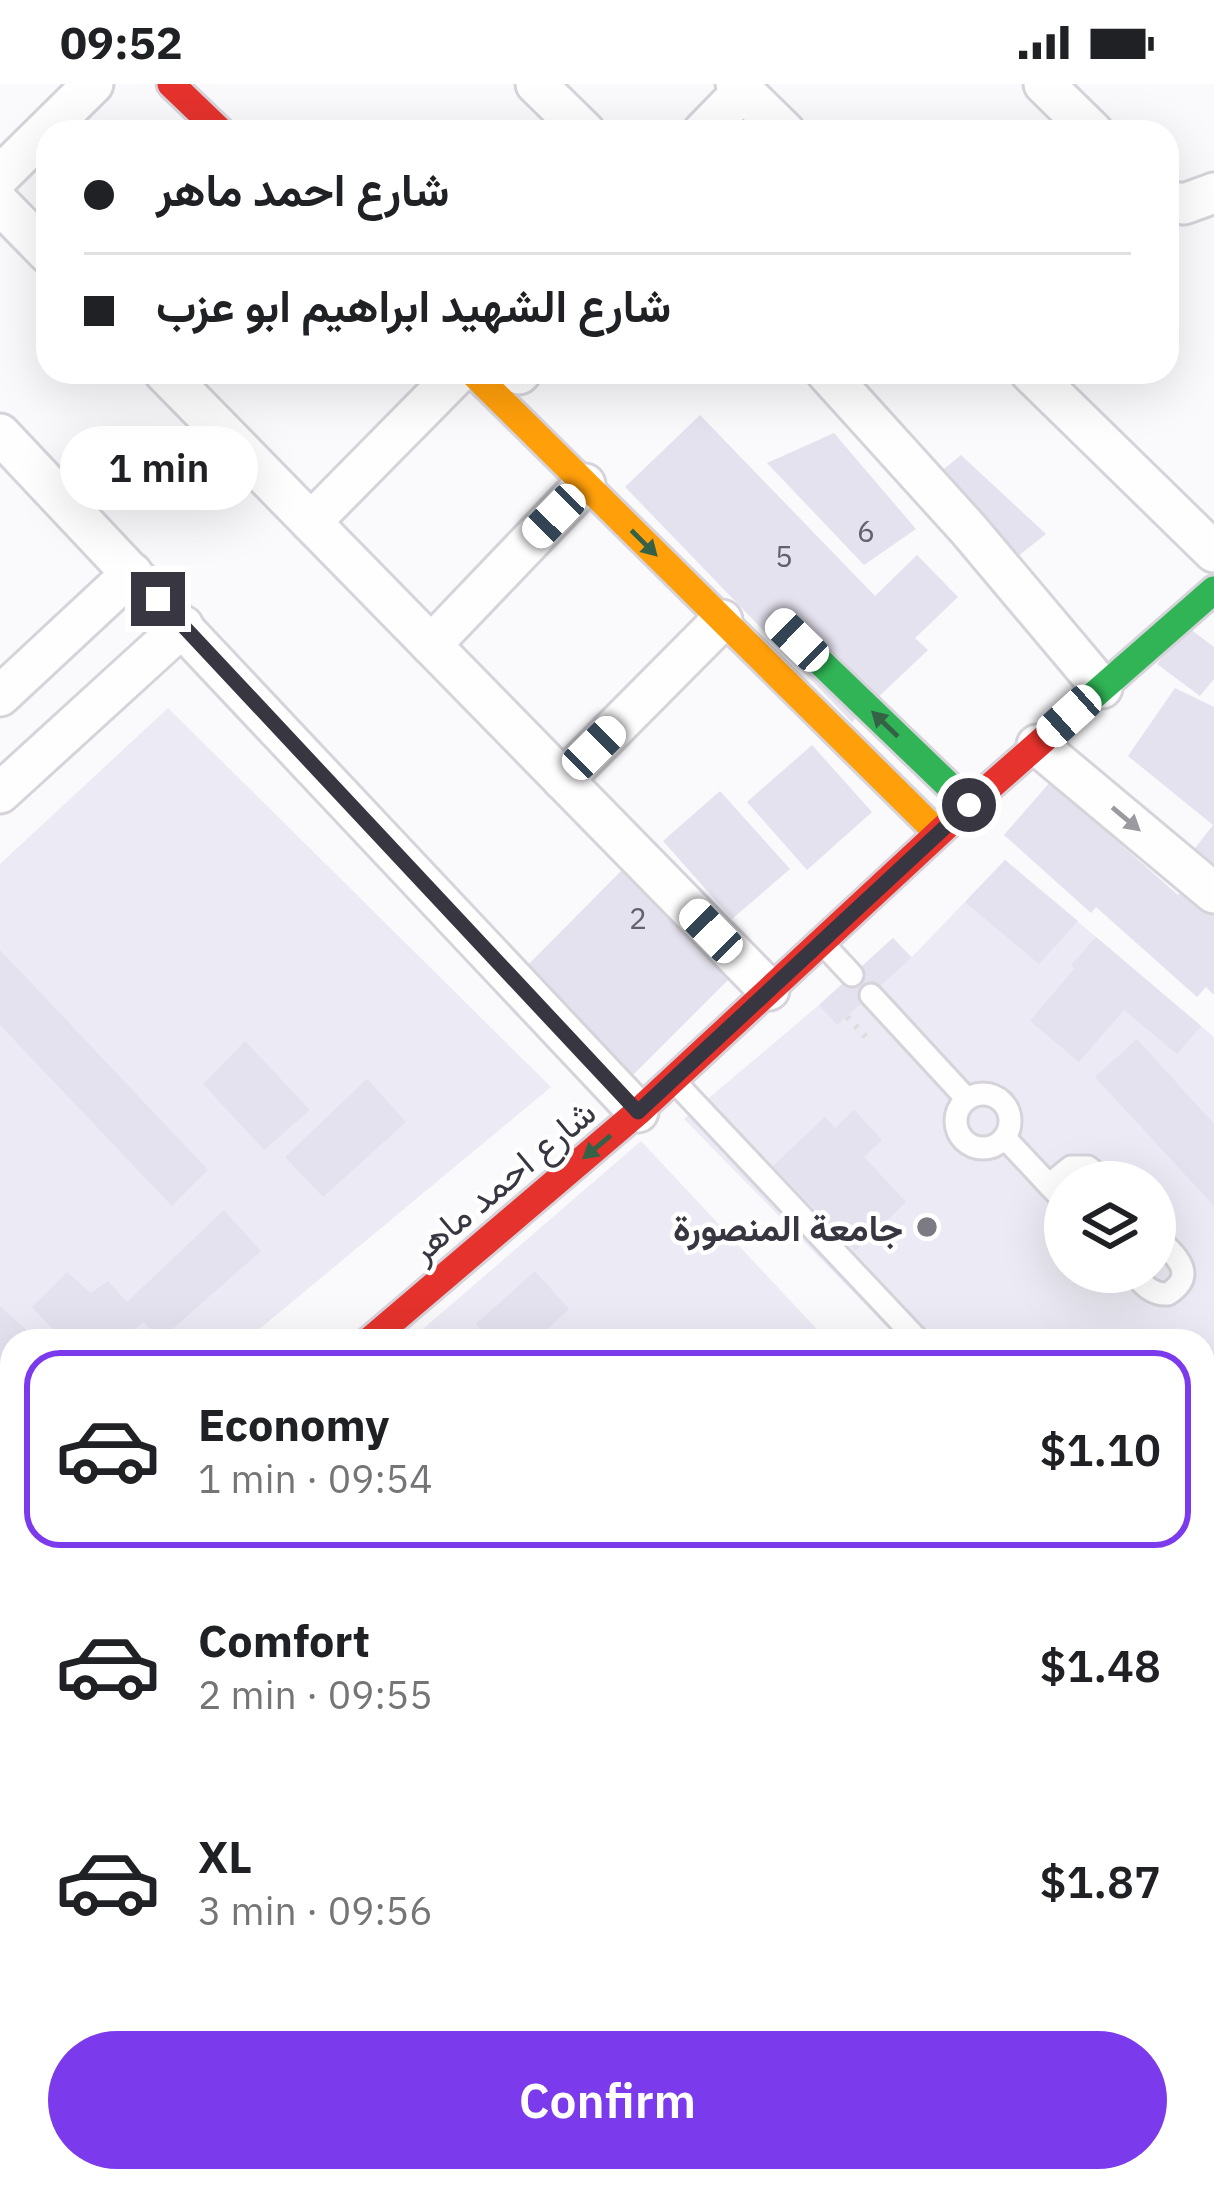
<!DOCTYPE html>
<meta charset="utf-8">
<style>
:root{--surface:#fff;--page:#f2f2f2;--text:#202124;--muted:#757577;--line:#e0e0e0;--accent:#7c3aed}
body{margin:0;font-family:"IBM Plex Sans",Vazirmatn,sans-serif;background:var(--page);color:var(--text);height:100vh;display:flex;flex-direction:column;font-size:45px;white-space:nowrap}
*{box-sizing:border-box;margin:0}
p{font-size:39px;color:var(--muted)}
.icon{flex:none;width:66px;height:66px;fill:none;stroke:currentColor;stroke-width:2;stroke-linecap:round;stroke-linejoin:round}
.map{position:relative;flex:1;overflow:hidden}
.drawer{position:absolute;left:0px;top:1245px;width:1215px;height:864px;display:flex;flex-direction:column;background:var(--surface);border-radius:36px 36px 0 0;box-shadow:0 12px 48px #0002}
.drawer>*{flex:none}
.banner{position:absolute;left:36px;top:36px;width:1143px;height:264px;border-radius:36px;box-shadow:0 12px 48px #0002;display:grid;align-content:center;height:264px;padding:0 48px;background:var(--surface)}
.tools{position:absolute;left:1044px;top:1077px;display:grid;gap:24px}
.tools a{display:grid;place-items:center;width:132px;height:132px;border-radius:50%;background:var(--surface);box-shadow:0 12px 48px #0002;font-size:60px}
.end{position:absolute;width:54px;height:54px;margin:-27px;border:15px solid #383640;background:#fff;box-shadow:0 0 0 6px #fff}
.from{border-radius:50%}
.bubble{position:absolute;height:84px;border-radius:42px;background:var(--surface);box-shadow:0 12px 48px #0002;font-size:39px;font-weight:600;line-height:84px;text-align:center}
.car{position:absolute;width:36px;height:72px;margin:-36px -18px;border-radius:15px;box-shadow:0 0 9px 3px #0007;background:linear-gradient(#fff 24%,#345 0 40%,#fff 0 76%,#345 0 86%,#fff 0)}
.banner b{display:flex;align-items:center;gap:42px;height:114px;font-size:45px}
.banner b+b{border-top:3px solid var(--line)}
.banner i{width:30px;height:30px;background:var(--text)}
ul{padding:21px 0 0;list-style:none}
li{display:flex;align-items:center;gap:36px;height:198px;margin:0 24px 18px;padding:0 24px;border:6px solid transparent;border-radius:36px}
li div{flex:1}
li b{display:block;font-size:45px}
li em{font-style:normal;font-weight:600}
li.on{border-color:var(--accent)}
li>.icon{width:108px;height:108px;stroke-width:1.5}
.button{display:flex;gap:24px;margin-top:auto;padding:24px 48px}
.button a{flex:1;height:138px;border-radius:72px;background:var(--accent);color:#fff;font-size:48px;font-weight:600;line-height:138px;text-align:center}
.status{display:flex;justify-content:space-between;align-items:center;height:84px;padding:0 60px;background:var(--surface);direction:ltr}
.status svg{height:33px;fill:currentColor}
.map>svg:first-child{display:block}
.built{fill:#eceaf4;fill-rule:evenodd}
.building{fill:#e5e2ef}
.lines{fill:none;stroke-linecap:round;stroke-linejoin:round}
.lane-casing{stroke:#d6d4da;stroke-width:27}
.street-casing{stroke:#d6d4da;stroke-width:45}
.fast-casing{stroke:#d6d4da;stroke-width:33}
.slow-casing{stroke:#d6d4da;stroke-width:33}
.jam-casing{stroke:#d6d4da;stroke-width:33}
.path{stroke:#dcdcdd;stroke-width:6;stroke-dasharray:3 9;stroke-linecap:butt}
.lane{stroke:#fefeff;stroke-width:21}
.street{stroke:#fefeff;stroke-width:39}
.fast{stroke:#30b455;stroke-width:27}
.slow{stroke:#ff9f0a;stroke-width:27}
.jam{stroke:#e5322d;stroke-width:27}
.oneway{fill:#356247}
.oneway2{fill:#9b9aa0}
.route{stroke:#383640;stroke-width:15}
.poi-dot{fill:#7c7a82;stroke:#fff;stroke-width:4.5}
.labels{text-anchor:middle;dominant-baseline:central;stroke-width:9;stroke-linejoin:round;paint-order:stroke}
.number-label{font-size:30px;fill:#63616c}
.street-label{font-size:36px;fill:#383640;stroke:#fff}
.poi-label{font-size:36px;font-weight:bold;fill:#383640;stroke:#fff;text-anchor:end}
</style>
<div class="status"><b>09:52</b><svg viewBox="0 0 49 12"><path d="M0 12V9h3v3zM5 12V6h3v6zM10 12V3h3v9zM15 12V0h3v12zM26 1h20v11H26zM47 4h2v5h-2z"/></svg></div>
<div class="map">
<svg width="1214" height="2109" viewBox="0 0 1214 2109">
<rect width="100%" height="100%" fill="#faf9fc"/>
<!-- built -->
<g class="built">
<path d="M168 624 551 1003 245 1257H12V1449L0 1459V780Z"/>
<path d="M1005 776 1214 953V1470L1203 1478V1257H901L684 1035 819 921 893 854 912 873ZM1065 1098H1155V1188H1065Z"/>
<path d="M641 1057 828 1257H409Z"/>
<path d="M0 1698 12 1702V2097H85L76 2109H0Z"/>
</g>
<!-- building -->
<g class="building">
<path d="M700 331 875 512 917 471 958 513 915 554 928 566 852 638 625 403Z"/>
<path d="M834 349 916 445 864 481 767 379Z"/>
<path d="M961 371 1046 450 988 496 916 408Z"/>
<path d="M1186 542 1214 563V595L1200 612 1157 580Z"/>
<path d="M1175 604 1214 623V788L1192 768 1213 741 1128 672Z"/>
<path d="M812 661 872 728 807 786 747 718Z"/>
<path d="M1050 698 1178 811 1184 804 1214 830V911L1206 903 1197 913 1096 823 1091 829 1004 751Z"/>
<path d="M720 707 790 785 732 835 663 757Z"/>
<path d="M1005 776 1078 837 1039 880 965 818Z"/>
<path d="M626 782 734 890 628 996 520 889Z"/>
<path d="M1096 853 1201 942 1177 970 1124 926 1079 978 1030 937 1075 884 1071 881Z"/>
<path d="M893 854 911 874 837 941 819 921Z"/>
<path d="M0 866 208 1086 172 1122 0 941Z"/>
<path d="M1137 955 1214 1040V1122L1095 993Z"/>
<path d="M245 957 310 1026 264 1066 203 1000Z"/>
<path d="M367 995 406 1038 323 1113 285 1073Z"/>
<path d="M854 1026 882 1056 864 1073 906 1118 855 1167 773 1082 825 1033 835 1044Z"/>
<path d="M224 1126 261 1167 159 1257 144 1238 129 1249 134 1257H64L32 1223 67 1188 91 1209 108 1197 127 1218Z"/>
<path d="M535 1187 569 1225 535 1257H492L476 1240Z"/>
<path d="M0 1222 38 1257H12V1298L0 1287Z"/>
<path d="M1214 1305V1388L1203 1398V1315Z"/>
<path d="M0 1698 12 1701V1759L6 1757 9 1748 0 1744Z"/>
<path d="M0 1817 12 1824V1897L7 1905 0 1900Z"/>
<path d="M12 2083V2097H85L76 2109H0V2099Z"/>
<path d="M145 2097H227L216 2109H135Z"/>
</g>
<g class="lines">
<!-- lane casing -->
<g class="lane-casing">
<g id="lane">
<path d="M824 861 852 891"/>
<path d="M871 911 966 1014"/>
<path d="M673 996 919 1257"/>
<circle cx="983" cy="1037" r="27"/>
<path d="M1005 1054 1049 1101"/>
<path d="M1065 1118 1049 1101 1071 1083H1088L1107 1098"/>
<path d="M1132 1188C1143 1200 1151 1211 1168 1210 1200 1189 1173 1170 1155 1151"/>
<path d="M0 1785 12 1782"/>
</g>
</g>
<!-- street casing -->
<g class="street-casing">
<g id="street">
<path d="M536 0 585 48"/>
<path d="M736 0 785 48"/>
<path d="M1044 0 1093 48"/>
<path d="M703 48 743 7"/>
<path d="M0 92 93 0"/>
<path d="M1167 117 1184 120 1214 109"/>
<path d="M0 120 48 169"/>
<path d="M164 288 769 906"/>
<path d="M826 288 969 446 1102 604"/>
<path d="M1030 288 1214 468"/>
<path d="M519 290 521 288"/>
<path d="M0 350 638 1028"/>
<path d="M311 438 459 288"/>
<path d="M431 561 585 400"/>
<path d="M0 612 132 489"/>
<path d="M1037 661 1214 809"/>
<path d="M563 696 722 536"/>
<path d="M0 709 183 542"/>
<path d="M1203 1760 1214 1768"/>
<path d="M1203 2075 1214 2060"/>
<path d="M127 2109 136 2097"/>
<path d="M516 2109 525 2097"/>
<path d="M1178 2109 1187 2097"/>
</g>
</g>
<!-- fast casing -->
<g class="fast-casing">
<g id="fast">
<path d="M812 570 969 721"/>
<path d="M1085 619 1214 506"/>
<path d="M0 1545 12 1542"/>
<path d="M732 2097 748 2109"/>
</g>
</g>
<!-- slow casing -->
<g class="slow-casing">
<g id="slow">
<path d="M472 288 938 749"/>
<path d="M0 1646 12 1649"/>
</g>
</g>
<!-- jam casing -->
<g class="jam-casing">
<g id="jam">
<path d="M171 0 221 48"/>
<path d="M369 1257 638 1028 969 721 1085 619"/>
</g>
</g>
<!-- path -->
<g class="path">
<path d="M847 933 869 956"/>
<path d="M0 1992 12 2001"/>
<path d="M0 2053 12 2036"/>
<path d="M0 2078 10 2086"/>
</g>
<!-- lane -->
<use href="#lane" class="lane"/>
<!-- street -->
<use href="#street" class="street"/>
<!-- fast -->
<use href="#fast" class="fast"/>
<!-- slow -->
<use href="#slow" class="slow"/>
<!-- jam -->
<use href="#jam" class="jam"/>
</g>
<!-- one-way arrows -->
<defs><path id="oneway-solid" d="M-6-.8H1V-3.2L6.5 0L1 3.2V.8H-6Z" transform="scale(3)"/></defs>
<g class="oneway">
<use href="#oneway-solid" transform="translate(644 459) rotate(45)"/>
<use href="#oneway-solid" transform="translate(885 640) rotate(-136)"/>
<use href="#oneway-solid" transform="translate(597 1063) rotate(140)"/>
</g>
<use class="oneway2" href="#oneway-solid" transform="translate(1126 735) rotate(40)"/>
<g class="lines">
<!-- route -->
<path class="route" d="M158 515 638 1028 969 721"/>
</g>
<!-- markers -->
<circle class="poi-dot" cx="927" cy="1143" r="12"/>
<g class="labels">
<!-- number labels -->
<g class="number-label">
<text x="866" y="446">6</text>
<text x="784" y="471">5</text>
<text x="638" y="833">2</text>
</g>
<!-- street labels -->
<g class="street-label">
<text transform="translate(502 1096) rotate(-40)">شارع احمد ماهر</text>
</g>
<!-- poi labels -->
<g class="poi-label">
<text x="903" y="1143">جامعة المنصورة</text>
</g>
</g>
</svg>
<div class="tools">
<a><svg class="icon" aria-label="layers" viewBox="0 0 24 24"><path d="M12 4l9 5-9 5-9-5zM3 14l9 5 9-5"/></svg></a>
</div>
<i class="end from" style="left:969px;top:721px"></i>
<i class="end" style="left:158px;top:515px"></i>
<div class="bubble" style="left:60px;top:342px;width:198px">1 min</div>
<i class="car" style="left:554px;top:432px;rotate:224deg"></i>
<i class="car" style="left:797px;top:556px;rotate:314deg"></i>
<i class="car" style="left:1069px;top:632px;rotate:228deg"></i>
<i class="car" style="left:594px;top:664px;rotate:45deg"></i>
<i class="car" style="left:711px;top:847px;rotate:316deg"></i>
<div class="banner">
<b><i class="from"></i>شارع احمد ماهر</b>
<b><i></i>شارع الشهيد ابراهيم ابو عزب</b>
</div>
<section class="drawer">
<ul>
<li class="on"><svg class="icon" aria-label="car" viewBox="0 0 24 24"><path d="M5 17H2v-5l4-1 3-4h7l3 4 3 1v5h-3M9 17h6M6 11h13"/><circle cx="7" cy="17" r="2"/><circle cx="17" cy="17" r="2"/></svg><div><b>Economy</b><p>1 min · 09:54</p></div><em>$1.10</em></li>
<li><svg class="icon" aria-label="car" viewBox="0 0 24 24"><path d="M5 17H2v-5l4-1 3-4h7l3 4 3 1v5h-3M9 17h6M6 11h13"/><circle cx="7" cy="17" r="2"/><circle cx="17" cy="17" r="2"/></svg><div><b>Comfort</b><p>2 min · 09:55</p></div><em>$1.48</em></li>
<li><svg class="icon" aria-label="car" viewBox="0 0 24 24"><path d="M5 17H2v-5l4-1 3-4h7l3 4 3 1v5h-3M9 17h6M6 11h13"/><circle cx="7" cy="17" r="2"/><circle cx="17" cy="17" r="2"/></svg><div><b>XL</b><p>3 min · 09:56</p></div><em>$1.87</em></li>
</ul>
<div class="button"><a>Confirm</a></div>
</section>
</div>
